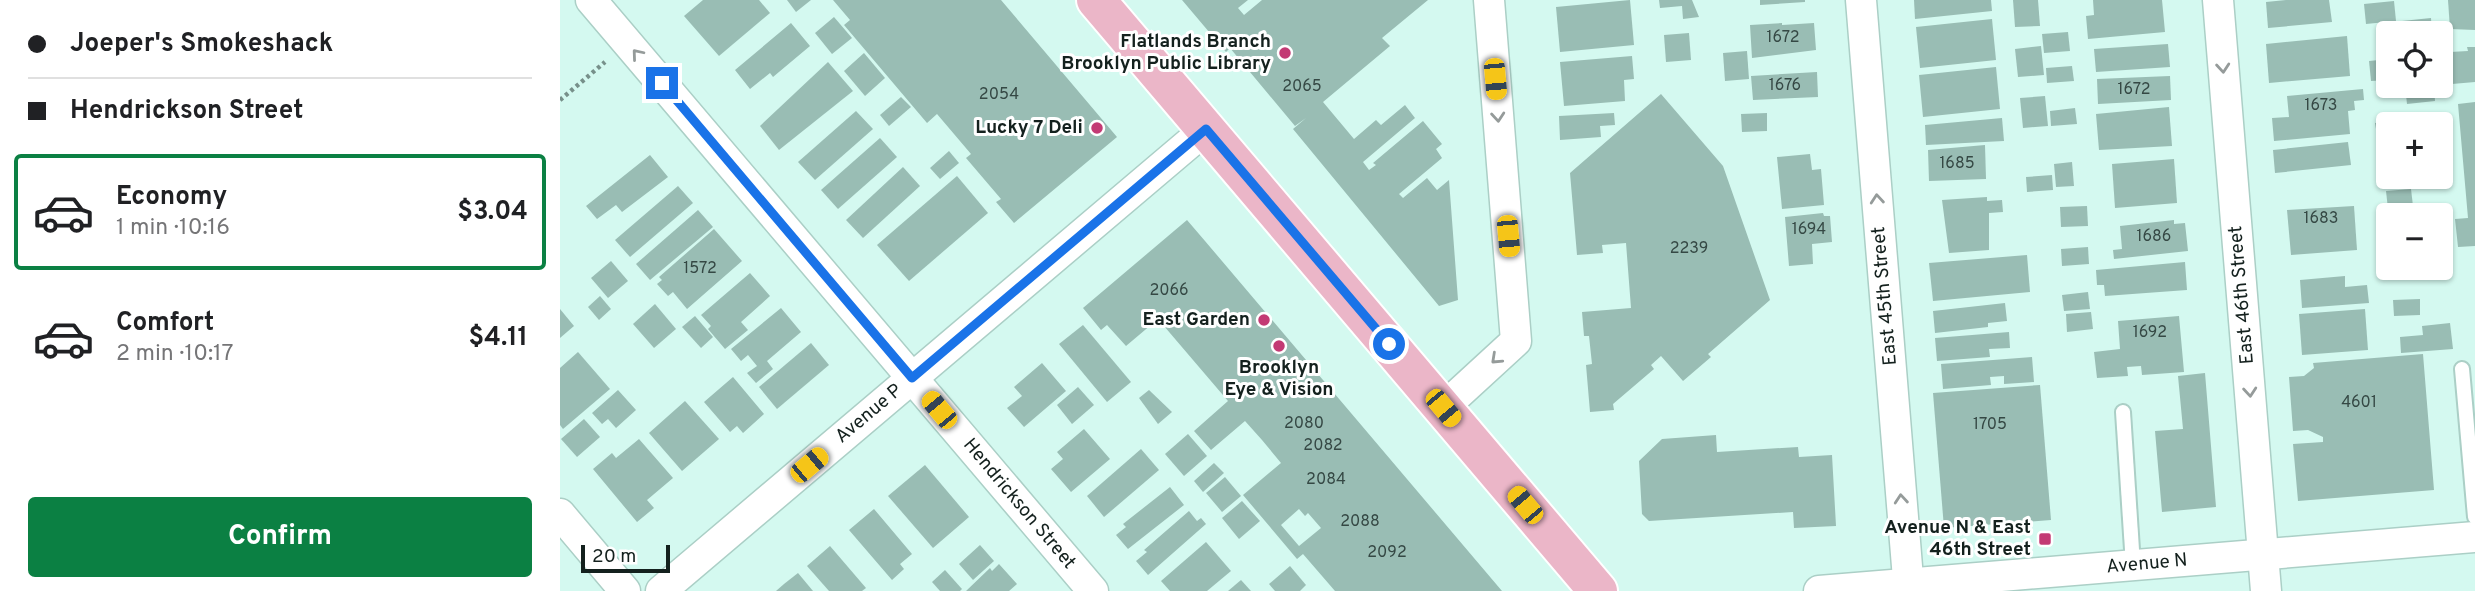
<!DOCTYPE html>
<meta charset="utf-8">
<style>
:root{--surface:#fff;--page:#f2f2f2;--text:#202124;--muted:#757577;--line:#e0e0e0;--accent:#0b8043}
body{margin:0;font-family:Overpass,sans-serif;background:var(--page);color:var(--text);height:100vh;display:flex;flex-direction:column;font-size:26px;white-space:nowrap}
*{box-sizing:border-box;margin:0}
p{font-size:23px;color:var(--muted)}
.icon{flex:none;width:38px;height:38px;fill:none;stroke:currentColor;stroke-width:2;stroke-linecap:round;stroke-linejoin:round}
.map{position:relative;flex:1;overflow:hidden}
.details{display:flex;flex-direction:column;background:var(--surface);width:560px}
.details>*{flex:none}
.hud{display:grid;align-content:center;height:154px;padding:0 28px;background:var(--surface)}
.buttons{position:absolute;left:1816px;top:21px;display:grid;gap:14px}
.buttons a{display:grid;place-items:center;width:77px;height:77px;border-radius:7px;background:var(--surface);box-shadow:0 2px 5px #0004;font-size:35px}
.scale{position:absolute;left:21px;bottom:18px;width:89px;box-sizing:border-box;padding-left:7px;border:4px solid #14211e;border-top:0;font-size:19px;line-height:24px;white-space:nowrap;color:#14211e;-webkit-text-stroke:5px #fff;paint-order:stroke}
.end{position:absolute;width:32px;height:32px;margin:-16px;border:9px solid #1a73e8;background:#fff;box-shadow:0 0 0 4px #fff}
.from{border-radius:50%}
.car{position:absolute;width:21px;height:42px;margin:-21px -10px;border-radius:9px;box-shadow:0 0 5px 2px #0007;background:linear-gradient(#f5c518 24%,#345 0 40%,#f5c518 0 76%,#345 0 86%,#f5c518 0)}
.hud b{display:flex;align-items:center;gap:24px;height:66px;font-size:26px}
.hud b+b{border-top:2px solid var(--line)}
.hud i{width:18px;height:18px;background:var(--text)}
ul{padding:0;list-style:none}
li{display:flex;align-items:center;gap:21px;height:116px;margin:0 14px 10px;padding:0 14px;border:4px solid transparent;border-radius:7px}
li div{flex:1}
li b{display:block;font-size:26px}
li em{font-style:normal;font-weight:700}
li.current{border-color:var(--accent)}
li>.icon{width:63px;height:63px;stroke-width:1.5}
.action{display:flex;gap:14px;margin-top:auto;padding:14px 28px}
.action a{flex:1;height:80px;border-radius:7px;background:var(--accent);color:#fff;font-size:28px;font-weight:700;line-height:80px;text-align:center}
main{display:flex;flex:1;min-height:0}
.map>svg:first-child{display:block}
.building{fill:#99bdb4;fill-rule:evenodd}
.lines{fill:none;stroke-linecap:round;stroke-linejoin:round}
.service-casing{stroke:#abcfc6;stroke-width:18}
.minor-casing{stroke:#abcfc6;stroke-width:33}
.primary-casing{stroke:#fff;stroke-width:42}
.path{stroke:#77908a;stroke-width:4.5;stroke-dasharray:3.5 3.5;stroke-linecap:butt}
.service{stroke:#fff;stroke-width:14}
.minor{stroke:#fff;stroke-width:30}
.primary{stroke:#ebb6c8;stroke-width:38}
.oneway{stroke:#959b9a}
.route{stroke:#1a73e8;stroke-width:9}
.poi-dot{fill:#c33a74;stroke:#fff;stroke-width:2.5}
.labels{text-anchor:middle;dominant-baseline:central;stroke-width:6;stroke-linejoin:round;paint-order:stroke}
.number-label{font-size:16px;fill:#354844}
.poi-label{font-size:19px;font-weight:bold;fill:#14211e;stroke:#fff;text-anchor:end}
.street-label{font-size:19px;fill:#14211e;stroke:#fff}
</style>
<main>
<section class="details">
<div class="hud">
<b><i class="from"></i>Joeper's Smokeshack</b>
<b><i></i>Hendrickson Street</b>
</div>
<ul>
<li class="current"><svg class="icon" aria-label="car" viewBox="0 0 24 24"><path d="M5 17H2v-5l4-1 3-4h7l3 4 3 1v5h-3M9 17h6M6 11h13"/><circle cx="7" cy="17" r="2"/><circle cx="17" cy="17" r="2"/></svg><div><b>Economy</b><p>1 min · 10:16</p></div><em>$3.04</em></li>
<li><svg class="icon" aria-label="car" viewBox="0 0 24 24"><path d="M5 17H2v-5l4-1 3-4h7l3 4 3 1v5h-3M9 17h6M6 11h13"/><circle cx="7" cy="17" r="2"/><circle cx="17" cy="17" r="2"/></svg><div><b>Comfort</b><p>2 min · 10:17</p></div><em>$4.11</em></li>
</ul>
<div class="action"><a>Confirm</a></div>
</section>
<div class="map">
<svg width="1915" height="591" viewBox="0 0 1915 591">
<rect width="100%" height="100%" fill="#d4f9f0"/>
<!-- building -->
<g class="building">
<path d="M143 0H199L210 13 159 56 124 16Z"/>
<path d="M227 0H251L236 12Z"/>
<path d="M273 0H441L557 137 454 223 436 202 441 199 406 158 411 154 377 114 367 123 284 25 290 20Z"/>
<path d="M622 0H688L678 8 684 15 702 0H868L822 38 830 46 763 102 794 139 816 120 821 125 845 105 855 118 803 162 809 170 816 165 813 163 863 121 882 144 876 149 882 158 839 194 843 198 867 178 877 190 889 180 898 300 879 306 733 129 746 118 735 126 670 48 666 52Z"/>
<path d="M1070 0 1074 45 1000 52 996 7Z"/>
<path d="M1099 0H1132L1139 17 1123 19 1122 6 1100 8Z"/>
<path d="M1200 0H1245V2L1200 5Z"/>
<path d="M1354 0H1431L1432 11 1355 19Z"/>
<path d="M1453 0H1478L1480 26 1455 27Z"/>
<path d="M1533 0H1602L1605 32 1528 39 1526 16 1534 15Z"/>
<path d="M1726 0H1769L1772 22 1708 28 1706 2Z"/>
<path d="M1888 0H1915V30L1890 29Z"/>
<path d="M1834 1 1836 21 1806 24 1804 4Z"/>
<path d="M274 17 292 38 272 54 255 33Z"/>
<path d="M1871 18 1872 33H1843L1842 21Z"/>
<path d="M1432 19 1436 60 1360 68 1356 27Z"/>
<path d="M231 23 250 46 213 77 210 73 190 89 175 70Z"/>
<path d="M1222 23V25L1254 23 1256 50 1192 58 1190 25Z"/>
<path d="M1508 32 1510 51 1484 53 1482 34Z"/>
<path d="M1129 33 1131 60 1106 62 1104 35Z"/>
<path d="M1787 36 1790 76 1709 83 1706 44Z"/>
<path d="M1608 44 1610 67 1536 72 1534 49Z"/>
<path d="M1481 46 1484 75 1458 77 1455 49Z"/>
<path d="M1907 47H1915V82L1892 84 1890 52 1908 51Z"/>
<path d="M1187 51 1189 79 1165 81 1163 53Z"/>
<path d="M304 53 325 78 305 96 284 71Z"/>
<path d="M1072 56 1074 79 1064 80 1065 101 1004 106 1000 62Z"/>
<path d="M1829 59V80L1811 81 1809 61Z"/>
<path d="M268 62 293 91 219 150 200 126Z"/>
<path d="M1512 66 1514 81 1487 83 1486 68Z"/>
<path d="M1436 67 1440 109 1363 117 1359 75Z"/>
<path d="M1257 72 1258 97 1193 100 1191 76Z"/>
<path d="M1610 76 1611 100 1538 104 1537 79Z"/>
<path d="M1845 86H1874L1875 101 1847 104Z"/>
<path d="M1803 89 1804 100 1794 101 1795 110 1788 111 1790 134 1714 141 1712 118 1729 117 1727 96Z"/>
<path d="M1101 94 1163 166 1210 300 1148 354 1151 357 1123 381 1101 356 1091 365 1094 369 1053 404 1054 410 1030 412 1026 365 1032 364 1029 336H1024L1022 312 1071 308 1066 243 1042 245 1043 253 1017 255 1010 173Z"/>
<path d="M1485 96 1488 126 1463 128 1460 98Z"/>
<path d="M341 97 351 107 329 126 320 115Z"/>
<path d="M1915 102V246L1898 247 1895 219 1908 218 1898 104Z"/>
<path d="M1609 107 1612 146 1539 150 1536 114Z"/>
<path d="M1515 108 1517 124 1491 126 1490 111Z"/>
<path d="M296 111 313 129 255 180 238 162Z"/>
<path d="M1054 113 1055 125 1040 126 1041 137 1000 140 999 116Z"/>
<path d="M1207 113V131L1182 132 1181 114Z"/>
<path d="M1442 118 1444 141 1366 145 1365 125Z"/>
<path d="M1840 119 1841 124H1829V152L1820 153 1815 123Z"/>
<path d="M320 138 337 157 278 209 261 190Z"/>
<path d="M1788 142 1791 165 1715 173 1713 150Z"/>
<path d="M1425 145 1426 179 1369 181 1368 150Z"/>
<path d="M389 151 399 163 380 179 370 168Z"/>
<path d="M1250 154 1252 170 1261 169 1264 205 1222 209 1217 157Z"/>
<path d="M90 155 108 177 62 212 56 205 37 219 26 206Z"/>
<path d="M1614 159 1617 203 1555 208 1552 164Z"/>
<path d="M1512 162 1514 186 1496 187 1494 164Z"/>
<path d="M343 167 360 186 303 238 286 220Z"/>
<path d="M1492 175 1493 190 1467 192 1466 177Z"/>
<path d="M397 176 428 213 349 281 317 245Z"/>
<path d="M118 186 133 203 70 257 55 240Z"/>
<path d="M1851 189 1853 206 1828 209 1826 191Z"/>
<path d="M1427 197V201L1442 200 1443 212 1429 213V250L1389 253 1382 200Z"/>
<path d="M1882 204 1883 215H1862L1861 206Z"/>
<path d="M1527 206 1528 226 1501 227 1500 207Z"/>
<path d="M1794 206 1797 250 1731 255 1727 210Z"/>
<path d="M138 210 153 227 90 280 76 264Z"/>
<path d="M1263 213 1264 216H1270L1272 242 1252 244 1253 264 1229 266 1225 217Z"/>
<path d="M627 220 645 241 942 591H775L743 554 737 559 683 495 721 463 702 440 685 421 651 450 634 431 668 401 598 319 566 346 547 325 541 330 523 308ZM739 509 745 516 748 513 761 528 739 546 721 525Z"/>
<path d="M1614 220V224L1625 223 1628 251 1554 259 1553 250 1562 249 1560 226Z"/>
<path d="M154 229 182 261 127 309 113 292 108 296 97 284 102 280 99 277Z"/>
<path d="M1528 247 1529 264 1502 266 1501 249Z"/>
<path d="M1467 255 1470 292 1373 301 1369 263Z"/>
<path d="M51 261 68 281 48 298 31 278Z"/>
<path d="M1625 262 1627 290 1545 296 1544 285H1537L1536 270Z"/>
<path d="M190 273 210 296 181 322 188 330 165 349 148 329 151 326 141 315Z"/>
<path d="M1785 276V287L1807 285 1809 303 1742 308 1740 280Z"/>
<path d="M1528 292 1530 309 1504 311 1502 295Z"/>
<path d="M40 296 51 309 39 320 28 307Z"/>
<path d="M1860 299V315L1834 316 1833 300Z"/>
<path d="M1445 303 1447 321 1428 323V327L1375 333 1373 311Z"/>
<path d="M95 304 116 329 94 348 73 324Z"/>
<path d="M221 308 241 332 207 361 213 369 196 383 187 373 197 366 188 355 181 361 171 349Z"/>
<path d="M0 309 14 326 0 338Z"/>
<path d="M1805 309 1808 350 1742 355 1739 314Z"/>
<path d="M1531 312 1533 329 1507 332 1506 314Z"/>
<path d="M135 316 153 337 141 348 122 327Z"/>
<path d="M1619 316 1624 372 1582 375 1581 366 1567 367 1568 376 1537 378 1534 352 1560 349 1558 321Z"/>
<path d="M1890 323 1893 349 1841 353 1840 337 1863 335 1862 326Z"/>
<path d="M523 325 571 382 547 402 499 344Z"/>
<path d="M1449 332 1450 348 1429 349 1430 357 1377 361 1375 338Z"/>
<path d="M251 343 269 365 217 409 199 387Z"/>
<path d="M18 352 50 389 3 429 0 425V368Z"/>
<path d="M1863 354 1874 490 1738 501 1733 444 1763 442V437L1748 430 1733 431 1729 377 1744 376 1754 368 1753 363Z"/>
<path d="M1472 357 1474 382 1444 384V376L1430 377 1431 385 1383 389 1381 364Z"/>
<path d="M482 363 506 391 464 427 447 408 462 396 454 387Z"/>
<path d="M1645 373 1656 507 1602 512 1595 431 1623 429 1618 376Z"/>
<path d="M173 377 204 414 183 433 177 426 170 432 144 402Z"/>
<path d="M1480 385 1491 520 1384 528 1373 393Z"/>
<path d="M518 387 534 405 512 424 497 405Z"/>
<path d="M58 390 76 410 56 428 48 419 42 424 32 413Z"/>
<path d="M589 390 612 412 598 424 579 398Z"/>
<path d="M125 401 159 439 122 471 89 433Z"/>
<path d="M24 419 40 437 17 457 1 439Z"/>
<path d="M524 429 550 459 511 492 491 469 503 459 497 452Z"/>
<path d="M628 434 647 456 624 476 605 454Z"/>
<path d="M1156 435 1157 452 1238 447 1239 457 1272 455 1276 526 1234 528 1233 512 1089 521 1082 514 1079 461 1102 439Z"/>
<path d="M79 439 113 478 87 500 94 508 77 522 33 469 52 453 56 458Z"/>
<path d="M581 449 599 470 544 517 527 496Z"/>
<path d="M654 463 664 473 643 492 634 481Z"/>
<path d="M365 465 409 517 373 548 328 496Z"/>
<path d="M665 477 681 496 662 512 646 493Z"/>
<path d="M610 487 624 505 568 549 556 535 566 527 563 524Z"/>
<path d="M682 501 700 521 679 539 662 518Z"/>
<path d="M314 509 352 554 340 564 344 569 332 580 289 530Z"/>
<path d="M629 511 637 521 641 518 646 524 588 575 576 561 587 552 584 550Z"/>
<path d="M646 542 671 571 647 591H610L601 581Z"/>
<path d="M420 545 434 561 413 580 399 564Z"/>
<path d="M270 546 306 588 302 591H269L247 566Z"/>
<path d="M439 564 457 584 449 591H406L430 568 432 571Z"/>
<path d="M730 566 746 585 740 591H715L709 584Z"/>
<path d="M385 570 402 589 400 591H380L372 582Z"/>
<path d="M238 573 253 591H216L224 584Z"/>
<path d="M681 580 691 591H668Z"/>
</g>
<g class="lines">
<!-- service casing -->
<g class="service-casing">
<g id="service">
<path d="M1902 369 1915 517"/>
<path d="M1563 412 1573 565"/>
</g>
</g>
<!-- minor casing -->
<g class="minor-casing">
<g id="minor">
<path d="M31 0 533 591"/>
<path d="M1301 0 1349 591"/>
<path d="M1658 0 1706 591"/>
<path d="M883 408 956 341 929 0"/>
<path d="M0 514 65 591"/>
<path d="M101 591 646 129"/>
<path d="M1259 591 1915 537"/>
</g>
</g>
<!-- primary casing -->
<g class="primary-casing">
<path id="primary" d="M536 0 1038 591"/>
</g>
<!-- path -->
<path class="path" d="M0 100 45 62"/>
<!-- service -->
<use href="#service" class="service"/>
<!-- minor -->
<use href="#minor" class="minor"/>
<!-- primary -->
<use href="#primary" class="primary"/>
</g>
<!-- one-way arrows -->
<defs><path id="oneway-chevron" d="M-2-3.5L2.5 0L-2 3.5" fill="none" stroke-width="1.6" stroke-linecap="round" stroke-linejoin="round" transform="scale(1.75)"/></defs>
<g class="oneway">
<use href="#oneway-chevron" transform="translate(77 54) rotate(-130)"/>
<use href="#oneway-chevron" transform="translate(1663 68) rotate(85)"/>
<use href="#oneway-chevron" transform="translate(938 117) rotate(85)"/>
<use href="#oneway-chevron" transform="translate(1317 199) rotate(-95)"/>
<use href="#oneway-chevron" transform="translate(936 359) rotate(137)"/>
<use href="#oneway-chevron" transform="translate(1690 392) rotate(85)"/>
<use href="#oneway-chevron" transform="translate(1341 499) rotate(-95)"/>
</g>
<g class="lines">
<!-- route -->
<path class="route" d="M102 83 352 378 646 129 829 344"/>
</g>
<!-- markers -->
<g class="poi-dot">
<circle cx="725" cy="53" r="7"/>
<circle cx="537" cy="128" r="7"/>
<circle cx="704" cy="320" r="7"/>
<circle cx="719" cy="346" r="7"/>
<rect x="1478" y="532" width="14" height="14" rx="3.5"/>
</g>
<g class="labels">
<!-- number labels -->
<g class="number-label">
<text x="1223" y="38">1672</text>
<text x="1225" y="86">1676</text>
<text x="742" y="87">2065</text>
<text x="1574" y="90">1672</text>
<text x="439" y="95">2054</text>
<text x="1761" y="106">1673</text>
<text x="1397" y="164">1685</text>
<text x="1761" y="219">1683</text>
<text x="1249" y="230">1694</text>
<text x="1594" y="237">1686</text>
<text x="1129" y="249">2239</text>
<text x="140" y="269">1572</text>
<text x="609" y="291">2066</text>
<text x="1590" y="333">1692</text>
<text x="1799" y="403">4601</text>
<text x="744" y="424">2080</text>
<text x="1430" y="425">1705</text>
<text x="763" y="446">2082</text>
<text x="766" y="480">2084</text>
<text x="800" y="522">2088</text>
<text x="827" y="553">2092</text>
</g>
<!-- poi labels -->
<g class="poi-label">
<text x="711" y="42">Flatlands Branch<tspan x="711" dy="22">Brooklyn Public Library</tspan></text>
<text x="523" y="128">Lucky 7 Deli</text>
<text x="690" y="320">East Garden</text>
<text x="719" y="368" text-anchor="middle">Brooklyn<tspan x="719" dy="22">Eye &amp; Vision</tspan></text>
<text x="1471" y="528">Avenue N &amp; East<tspan x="1471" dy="22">46th Street</tspan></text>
</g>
<!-- street labels -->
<g class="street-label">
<text transform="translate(1682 295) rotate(-95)">East 46th Street</text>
<text transform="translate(1325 296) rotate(-95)">East 45th Street</text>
<text transform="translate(309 414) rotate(-40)">Avenue P</text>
<text transform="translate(459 504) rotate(50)">Hendrickson Street</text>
<text transform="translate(1587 564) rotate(-5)">Avenue N</text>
</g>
</g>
</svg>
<div class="buttons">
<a><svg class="icon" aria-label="locate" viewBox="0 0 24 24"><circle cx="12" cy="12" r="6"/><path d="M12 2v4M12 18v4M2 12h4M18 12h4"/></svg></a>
<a>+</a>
<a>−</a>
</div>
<div class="scale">20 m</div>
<i class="end from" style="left:829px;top:344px"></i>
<i class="end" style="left:102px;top:83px"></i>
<i class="car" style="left:935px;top:79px;rotate:175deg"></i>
<i class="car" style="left:948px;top:236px;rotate:175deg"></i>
<i class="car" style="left:883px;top:408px;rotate:140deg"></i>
<i class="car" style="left:379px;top:410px;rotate:320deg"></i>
<i class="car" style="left:249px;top:465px;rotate:50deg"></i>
<i class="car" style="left:965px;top:505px;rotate:320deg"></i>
</div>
</main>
